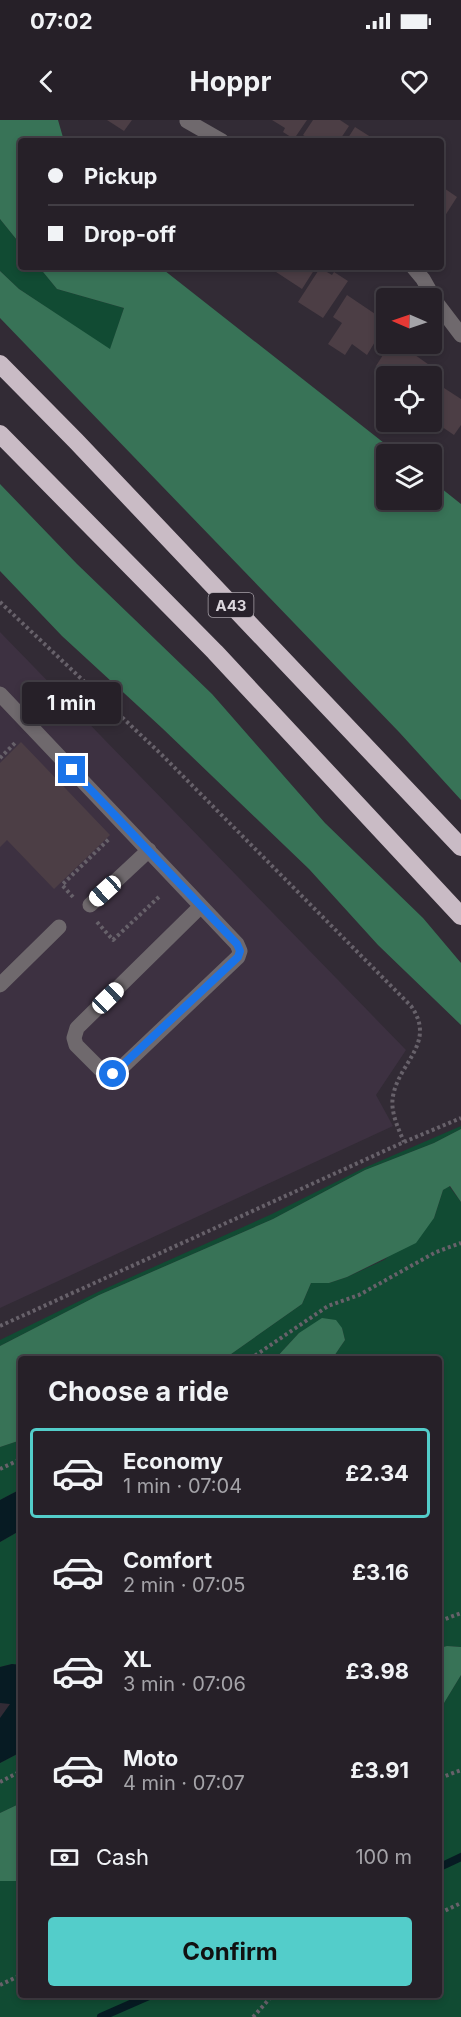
<!DOCTYPE html>
<meta charset="utf-8">
<style>
:root{--surface:#262028;--page:#322d34;--text:#f1f3f6;--muted:#a4a3a8;--line:#423e45;--accent:#53cdca}
body{margin:0;font-family:Inter,sans-serif;background:var(--page);color:var(--text);height:100vh;display:flex;flex-direction:column;font-size:22px;white-space:nowrap}
*{box-sizing:border-box;margin:0}
p{font-size:20px;color:var(--muted)}
.icon{flex:none;width:33px;height:33px;fill:none;stroke:currentColor;stroke-width:2;stroke-linecap:round;stroke-linejoin:round}
.map{position:relative;flex:1;overflow:hidden}
.panel{position:absolute;left:18px;top:1236px;width:424px;height:642px;display:flex;flex-direction:column;background:var(--surface);border-radius:6px;box-shadow:0 3px 9px #0003,0 0 0 2px var(--line)}
.panel>*{flex:none}
.guide{position:absolute;left:18px;top:18px;width:426px;height:132px;border-radius:6px;box-shadow:0 3px 9px #0003,0 0 0 2px var(--line);display:grid;align-content:center;height:132px;padding:0 30px;background:var(--surface)}
.needle{width:39px;rotate:272deg}
.tools{position:absolute;left:376px;top:168px;display:grid;gap:12px}
.tools a{display:grid;place-items:center;width:66px;height:66px;border-radius:6px;background:var(--surface);box-shadow:0 3px 9px #0003,0 0 0 2px var(--line);font-size:30px}
.end{position:absolute;width:27px;height:27px;margin:-14px;border:8px solid #1a73e8;background:#fff;box-shadow:0 0 0 3px #fff}
.from{border-radius:50%}
.bubble{position:absolute;height:42px;border-radius:6px;background:var(--surface);box-shadow:0 3px 9px #0003,0 0 0 2px var(--line);font-size:20px;font-weight:700;line-height:42px;text-align:center}
.car{position:absolute;width:18px;height:36px;margin:-18px -9px;border-radius:8px;box-shadow:0 0 4px 2px #0007;background:linear-gradient(#fff 24%,#345 0 40%,#fff 0 76%,#345 0 86%,#fff 0)}
.guide b{display:flex;align-items:center;gap:21px;height:57px;font-size:22px}
.guide b+b{border-top:2px solid var(--line)}
.guide i{width:15px;height:15px;background:var(--text)}
ul{padding:0;list-style:none}
li{display:flex;align-items:center;gap:18px;height:90px;margin:0 12px 9px;padding:0 18px;border:3px solid transparent;border-radius:6px}
li div{flex:1}
li b{display:block;font-size:22px}
li em{font-style:normal;font-weight:700}
li.selected{border-color:var(--accent)}
li>.icon{width:54px;height:54px;stroke-width:1.5}
h2{padding:0 30px;font-size:27px;line-height:72px}
.pay{display:flex;align-items:center;gap:15px;height:66px;padding:0 30px;font-size:22px}
.pay p{margin-inline-start:auto}
.action{display:flex;gap:12px;margin-top:auto;padding:12px 30px}
.action a{flex:1;height:69px;border-radius:6px;background:var(--accent);color:#111;font-size:24px;font-weight:700;line-height:69px;text-align:center}
.status{display:flex;justify-content:space-between;align-items:center;height:42px;padding:0 30px;background:var(--surface);direction:ltr}
.status svg{height:16px;fill:currentColor}
header{display:flex;justify-content:space-between;align-items:center;height:78px;padding:0 30px;background:var(--surface);font-size:27px;font-weight:700}
.map>svg:first-child{display:block}
.built{fill:#3d3141}
.green{fill:#114b33}
.forest{fill:#387357}
.water{fill:#071b23}
.lines{fill:none;stroke-linecap:round;stroke-linejoin:round}
.stream{stroke:#071b23;stroke-width:8}
.building{fill:#4c3e45}
.path{stroke:#67616a;stroke-width:4;stroke-dasharray:3 3;stroke-linecap:butt}
.minor{stroke:#6f696d;stroke-width:15}
.highway{stroke:#c9bbc5;stroke-width:18}
.route{stroke:#1a73e8;stroke-width:8}
.labels{text-anchor:middle;dominant-baseline:central;stroke-width:6;stroke-linejoin:round;paint-order:stroke}
.shield{fill:#28212b;stroke:#a6a0a8;stroke-width:1.5}
.shield-label{font-size:15px;font-weight:bold;fill:#dcd7de}
</style>
<div class="status"><b>07:02</b><svg viewBox="0 0 49 12"><path d="M0 12V9h3v3zM5 12V6h3v6zM10 12V3h3v9zM15 12V0h3v12zM26 1h20v11H26zM47 4h2v5h-2z"/></svg></div>
<header><svg class="icon" aria-label="back" viewBox="0 0 24 24"><path d="M15 5l-7 7 7 7"/></svg>Hoppr<svg class="icon" aria-label="heart" viewBox="0 0 24 24"><path d="M12 20l-8-8c-3-5 5-10 8-4 3-6 11-1 8 4z"/></svg></header>
<div class="map">
<svg width="461" height="1897" viewBox="0 0 461 1897">
<rect width="100%" height="100%" fill="#322b35"/>
<!-- built -->
<path class="built" d="M0 512 406 930 376 975 393 1006 0 1188Z"/>
<!-- green -->
<g class="green">
<path d="M0 99 21 125V147H39L57 169 124 188 110 230 19 169 0 151Z"/>
<path d="M461 1006V1009L434 1023 365 1050 273 1099 99 1175 0 1226V1220L100 1171 272 1094 364 1048Z"/>
<path d="M449 1066 461 1082V1527L447 1526 440 1528V1239H332L345 1220 342 1208 299 1213 275 1239H224L302 1184 311 1163H329L347 1157 384 1140 434 1098 443 1070Z"/>
<path d="M21 1320V1369L0 1380V1327Z"/>
<path d="M21 1410V1545L12 1544 0 1547V1422Z"/>
<path d="M461 1555V1897H0V1761H21V1875H440V1595L444 1583Z"/>
<path d="M21 1632V1683L0 1693V1643Z"/>
</g>
<!-- forest -->
<g class="forest">
<path d="M0 0H58L64 21H21V125L0 99Z"/>
<path d="M39 147H160L398 334H387V380H432V361L461 384V680L399 612 0 198V151L19 169 110 229 124 188 57 169Z"/>
<path d="M0 364 77 444 212 574 325 703 423 798 461 843V905L378 825 309 749 162 608 62 516 0 451Z"/>
<path d="M461 1009V1082L450 1066 443 1070 434 1098 416 1123 347 1157 329 1163H311L302 1184 224 1239H21V1320L0 1327V1226L99 1175 273 1099 365 1050 434 1023Z"/>
<path d="M322 1198 336 1200 342 1208 345 1220 332 1239H275L299 1213Z"/>
<path d="M447 1526 461 1527V1555L444 1583 440 1595V1528Z"/>
<path d="M21 1683V1761H0V1693Z"/>
</g>
<!-- water -->
<g class="water">
<path d="M21 1369V1410L0 1422V1380Z"/>
<path d="M12 1544 21 1545V1632L0 1643V1598L10 1584 0 1583V1547Z"/>
</g>
<g class="lines">
<!-- stream -->
<g class="stream">
<path d="M440 1747 461 1737"/>
<path d="M101 1897 151 1875"/>
</g>
</g>
<!-- building -->
<g class="building">
<path d="M107 0H132L124 11Z"/>
<path d="M272 0H307L294 19 283 12 285 8Z"/>
<path d="M313 0H340L349 6 339 21H312L303 15Z"/>
<path d="M355 7 377 21H346Z"/>
<path d="M441 66 457 77 441 102Z"/>
<path d="M274 147H316L302 169 273 150Z"/>
<path d="M320 148 332 155 334 152 348 161 323 198 298 182Z"/>
<path d="M347 175 387 202 367 235 352 224 345 235 328 224 342 203 333 197Z"/>
<path d="M388 227 400 235 405 228 435 249 430 256H387V262L383 260 387 253 376 246Z"/>
<path d="M444 268 461 279V305L454 315 432 300V286Z"/>
<path d="M21 622 110 715 54 769 7 720 0 727V643Z"/>
</g>
<g class="lines">
<!-- path -->
<g class="path">
<path d="M0 482 162 635 411 886C437 923 399 942 393 976 390 991 398 1008 404 1022"/>
<path d="M0 638 16 622"/>
<path d="M73 777 62 765 109 719"/>
<path d="M97 802 113 820 161 775"/>
<path d="M0 1206 404 1022 461 998"/>
<path d="M250 1239 328 1186 359 1175 436 1132 461 1123"/>
<path d="M0 1349 21 1339"/>
<path d="M440 1501 461 1493"/>
<path d="M440 1658 461 1650"/>
<path d="M0 1662 21 1651"/>
<path d="M440 1793 461 1783"/>
<path d="M0 1865 21 1855"/>
<path d="M253 1897 273 1875"/>
</g>
<!-- minor -->
<g class="minor">
<path d="M187 1 222 21"/>
<path d="M413 147 423 159 436 182 461 215"/>
<path d="M0 574 237 824 240 831 238 837 119 950 113 954 106 955 76 925 74 918 77 908 201 786"/>
<path d="M90 785 149 730"/>
<path d="M0 865 59 807"/>
</g>
<!-- highway -->
<g class="highway">
<path d="M0 244 76 321 461 727"/>
<path d="M0 314 215 532 461 796"/>
</g>
</g>
<g class="lines">
<!-- route -->
<path class="route" d="M72 650 237 824 240 831 238 837 113 954"/>
</g>
<g class="labels">
<!-- shield labels -->
<rect class="shield" x="208.5" y="473" width="45" height="24" rx="4.5"/>
<g class="shield-label">
<text x="231" y="485">A43</text>
</g>
</g>
</svg>
<div class="tools">
<a><svg class="needle" viewBox="-14 -14 28 28"><path d="M0-13l5 13h-10z" fill="#e53935"/><path d="M0 13l5-13h-10z" fill="#a4a3a8"/></svg></a>
<a><svg class="icon" aria-label="locate" viewBox="0 0 24 24"><circle cx="12" cy="12" r="6"/><path d="M12 2v4M12 18v4M2 12h4M18 12h4"/></svg></a>
<a><svg class="icon" aria-label="layers" viewBox="0 0 24 24"><path d="M12 4l9 5-9 5-9-5zM3 14l9 5 9-5"/></svg></a>
</div>
<i class="end from" style="left:113px;top:954px"></i>
<i class="end" style="left:72px;top:650px"></i>
<div class="bubble" style="left:22px;top:562px;width:99px">1 min</div>
<i class="car" style="left:105px;top:771px;rotate:228deg"></i>
<i class="car" style="left:108px;top:878px;rotate:46deg"></i>
<div class="guide">
<b><i class="from"></i>Pickup</b>
<b><i></i>Drop-off</b>
</div>
<section class="panel">
<h2>Choose a ride</h2>
<ul>
<li class="selected"><svg class="icon" aria-label="car" viewBox="0 0 24 24"><path d="M5 17H2v-5l4-1 3-4h7l3 4 3 1v5h-3M9 17h6M6 11h13"/><circle cx="7" cy="17" r="2"/><circle cx="17" cy="17" r="2"/></svg><div><b>Economy</b><p>1 min · 07:04</p></div><em>£2.34</em></li>
<li><svg class="icon" aria-label="car" viewBox="0 0 24 24"><path d="M5 17H2v-5l4-1 3-4h7l3 4 3 1v5h-3M9 17h6M6 11h13"/><circle cx="7" cy="17" r="2"/><circle cx="17" cy="17" r="2"/></svg><div><b>Comfort</b><p>2 min · 07:05</p></div><em>£3.16</em></li>
<li><svg class="icon" aria-label="car" viewBox="0 0 24 24"><path d="M5 17H2v-5l4-1 3-4h7l3 4 3 1v5h-3M9 17h6M6 11h13"/><circle cx="7" cy="17" r="2"/><circle cx="17" cy="17" r="2"/></svg><div><b>XL</b><p>3 min · 07:06</p></div><em>£3.98</em></li>
<li><svg class="icon" aria-label="car" viewBox="0 0 24 24"><path d="M5 17H2v-5l4-1 3-4h7l3 4 3 1v5h-3M9 17h6M6 11h13"/><circle cx="7" cy="17" r="2"/><circle cx="17" cy="17" r="2"/></svg><div><b>Moto</b><p>4 min · 07:07</p></div><em>£3.91</em></li>
</ul>
<div class="pay"><svg class="icon" aria-label="cash" viewBox="0 0 24 24"><path d="M3 7h18v10H3z"/><circle cx="12" cy="12" r="2"/></svg>Cash<p>100 m</p></div>
<div class="action"><a>Confirm</a></div>
</section>
</div>
